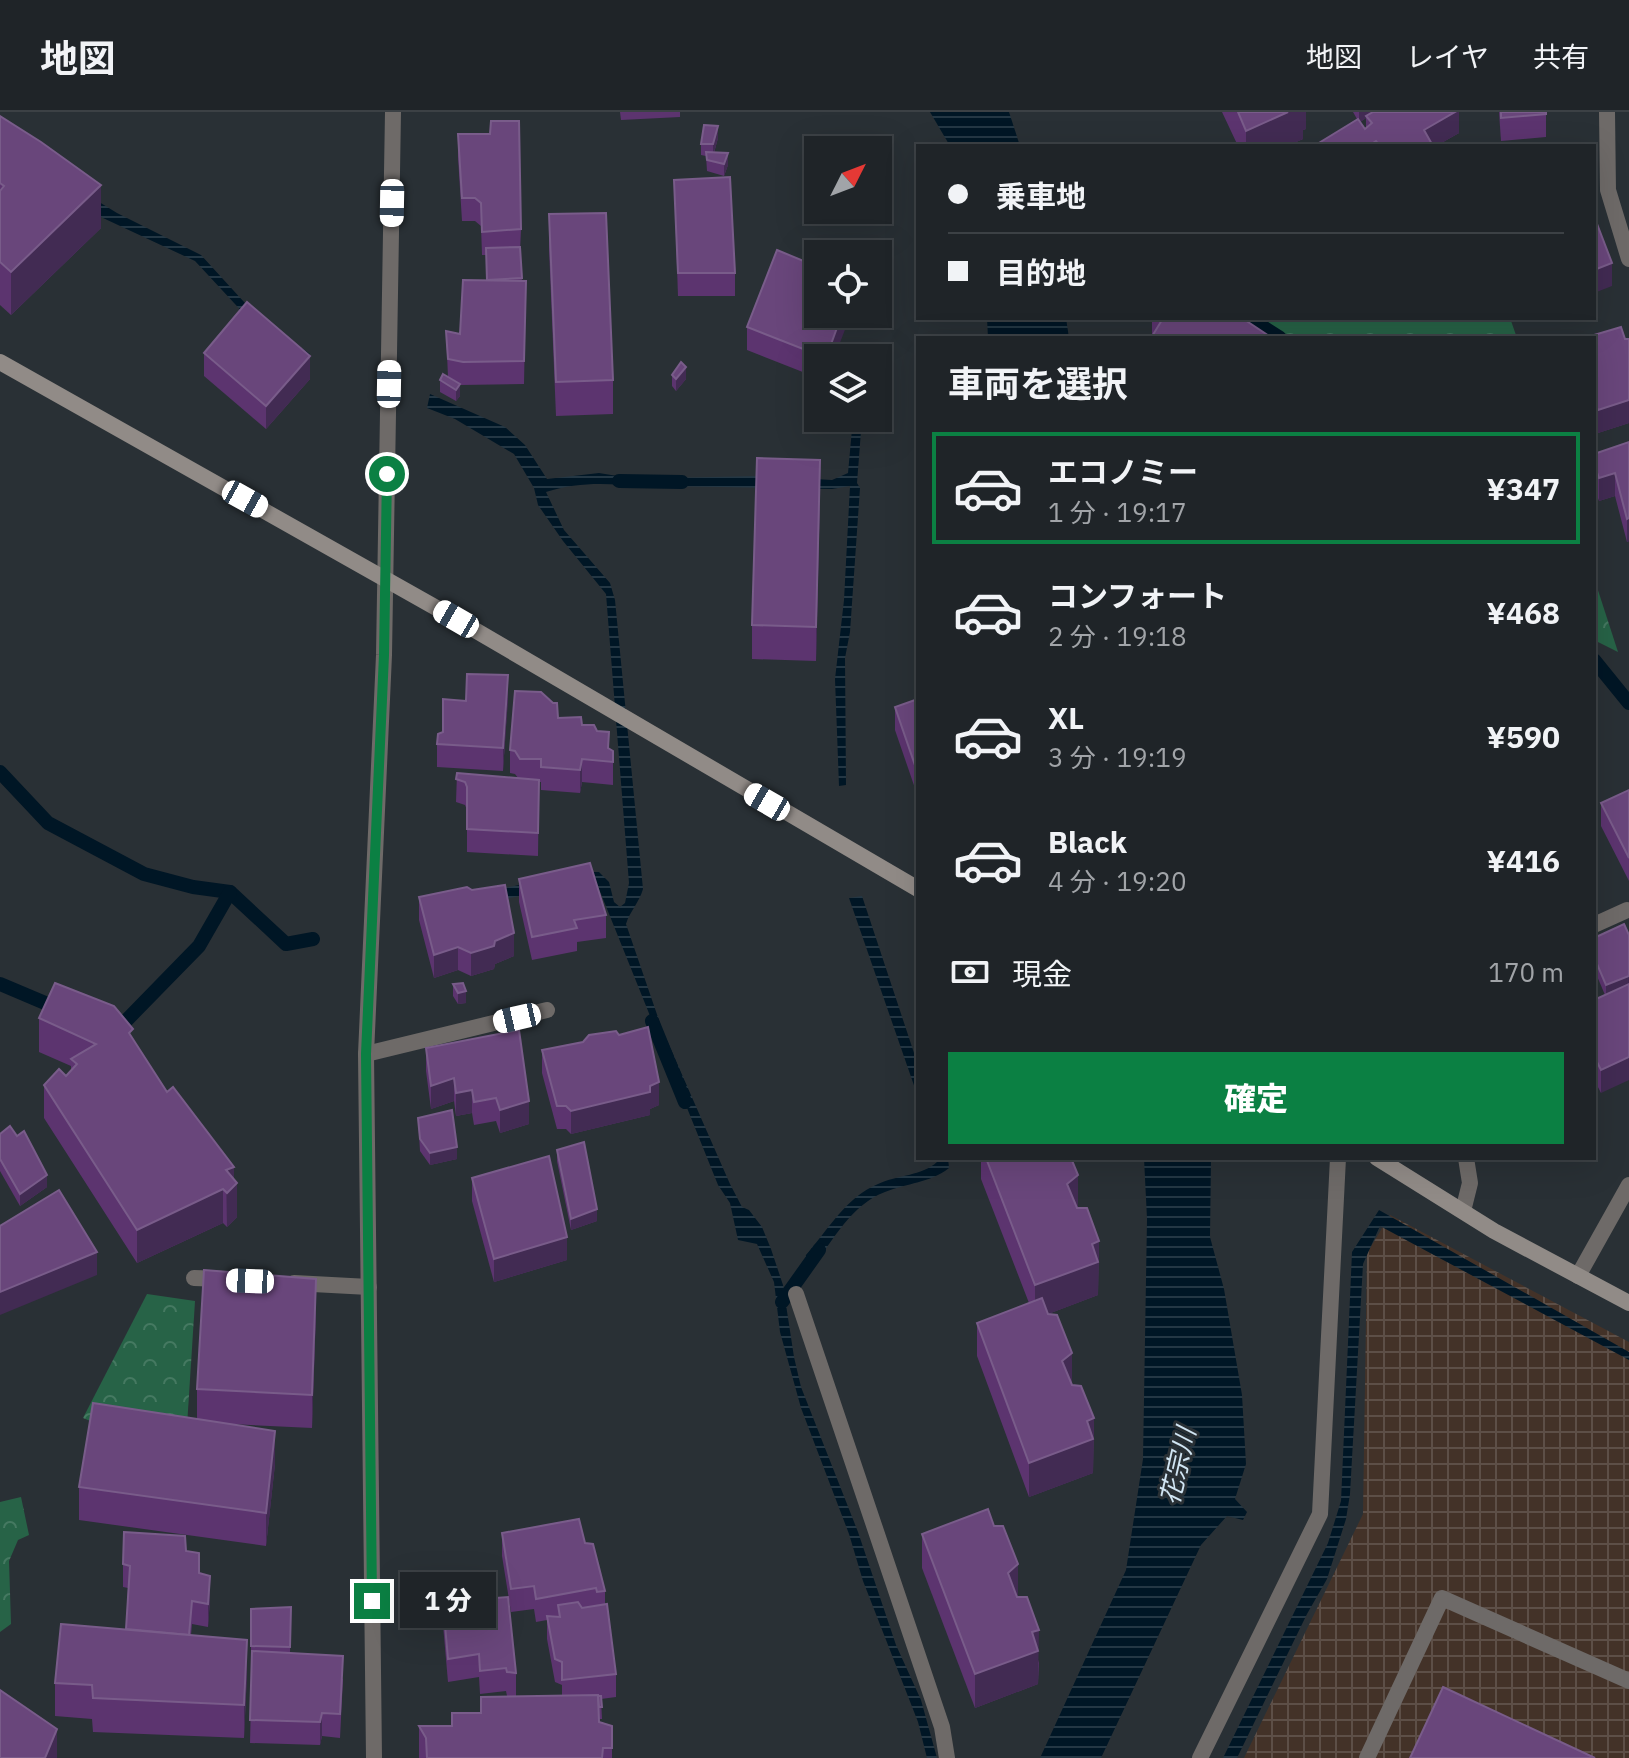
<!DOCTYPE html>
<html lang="ja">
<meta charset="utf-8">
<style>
:root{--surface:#1f2428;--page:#2c3034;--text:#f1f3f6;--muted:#a1a4a8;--line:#3c4145;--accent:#0b8043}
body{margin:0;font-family:"IBM Plex Sans","Noto Sans JP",sans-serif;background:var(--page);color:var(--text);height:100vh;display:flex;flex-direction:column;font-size:30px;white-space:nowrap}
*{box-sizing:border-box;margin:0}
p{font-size:26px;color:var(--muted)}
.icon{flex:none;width:44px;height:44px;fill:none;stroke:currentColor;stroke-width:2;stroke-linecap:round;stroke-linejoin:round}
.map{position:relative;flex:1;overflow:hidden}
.panel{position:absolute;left:916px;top:224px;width:680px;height:824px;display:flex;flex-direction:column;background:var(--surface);border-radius:0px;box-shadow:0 8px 32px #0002,0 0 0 2px var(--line)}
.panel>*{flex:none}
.guide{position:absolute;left:916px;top:32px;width:680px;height:176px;border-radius:0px;box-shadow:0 8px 32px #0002,0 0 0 2px var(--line);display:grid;align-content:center;height:176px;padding:0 32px;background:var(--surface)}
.needle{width:52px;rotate:48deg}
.controls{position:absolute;left:804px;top:24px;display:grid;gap:16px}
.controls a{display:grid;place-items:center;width:88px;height:88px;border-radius:0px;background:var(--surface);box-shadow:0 8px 32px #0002,0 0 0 2px var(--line);font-size:40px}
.end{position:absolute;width:36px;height:36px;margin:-18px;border:10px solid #0b8043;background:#fff;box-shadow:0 0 0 4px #fff}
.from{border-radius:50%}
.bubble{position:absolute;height:56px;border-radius:0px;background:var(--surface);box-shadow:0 8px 32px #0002,0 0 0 2px var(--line);font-size:26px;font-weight:800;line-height:56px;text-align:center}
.car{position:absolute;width:24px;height:48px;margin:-24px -12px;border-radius:10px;box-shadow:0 0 6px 2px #0007;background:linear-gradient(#fff 24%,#345 0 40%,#fff 0 76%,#345 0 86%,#fff 0)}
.guide b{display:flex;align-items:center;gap:28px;height:76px;font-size:30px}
.guide b+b{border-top:2px solid var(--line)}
.guide i{width:20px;height:20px;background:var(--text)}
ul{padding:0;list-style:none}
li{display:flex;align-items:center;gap:24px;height:112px;margin:0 16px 12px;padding:0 16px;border:4px solid transparent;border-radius:0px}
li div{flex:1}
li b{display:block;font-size:30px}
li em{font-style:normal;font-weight:800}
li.active{border-color:var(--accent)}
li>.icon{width:72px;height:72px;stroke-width:1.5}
h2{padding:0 32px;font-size:36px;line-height:96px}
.pay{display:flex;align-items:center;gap:20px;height:88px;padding:0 32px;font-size:30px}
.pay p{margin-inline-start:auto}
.primary-button{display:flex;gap:16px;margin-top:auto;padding:16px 32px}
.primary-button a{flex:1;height:92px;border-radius:0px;background:var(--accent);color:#fff;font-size:32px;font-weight:800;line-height:92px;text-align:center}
header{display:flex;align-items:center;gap:48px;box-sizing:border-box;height:112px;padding:0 40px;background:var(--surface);border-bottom:2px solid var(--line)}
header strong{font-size:38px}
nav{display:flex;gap:44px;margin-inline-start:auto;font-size:28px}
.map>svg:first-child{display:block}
.industrial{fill:url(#industrial-grid)}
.forest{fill:url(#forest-crowns)}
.water{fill:url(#water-rules)}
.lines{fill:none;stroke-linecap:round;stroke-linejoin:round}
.stream{stroke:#001625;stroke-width:14}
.lane{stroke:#6e6a68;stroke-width:16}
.street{stroke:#6e6a68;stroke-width:16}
.secondary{stroke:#918b87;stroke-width:16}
.wall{fill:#5c346f;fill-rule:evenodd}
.shaded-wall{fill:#422b53}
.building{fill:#69467b;stroke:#795c8a;stroke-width:2}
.route{stroke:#0b8043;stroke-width:10}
.labels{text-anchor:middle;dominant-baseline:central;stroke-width:6;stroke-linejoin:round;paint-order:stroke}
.water-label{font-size:26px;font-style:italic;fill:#d1e5f3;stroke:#293035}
</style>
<header>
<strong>地図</strong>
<nav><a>地図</a><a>レイヤ</a><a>共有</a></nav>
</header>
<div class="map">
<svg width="1629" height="1646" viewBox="0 0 1629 1646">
<defs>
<pattern id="industrial-grid" width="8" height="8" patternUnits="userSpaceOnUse" patternTransform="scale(2)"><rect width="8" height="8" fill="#433228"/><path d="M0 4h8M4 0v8" fill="none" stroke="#5d4f47"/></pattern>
<pattern id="forest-crowns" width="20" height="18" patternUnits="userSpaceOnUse" patternTransform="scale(2)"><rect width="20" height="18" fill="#276347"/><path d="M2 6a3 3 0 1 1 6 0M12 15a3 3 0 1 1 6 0" fill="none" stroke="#457961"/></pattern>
<pattern id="water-rules" width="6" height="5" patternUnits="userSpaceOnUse" patternTransform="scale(2)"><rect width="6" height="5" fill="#001625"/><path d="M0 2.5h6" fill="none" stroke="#243744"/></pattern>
</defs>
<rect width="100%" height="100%" fill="#293035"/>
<!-- industrial -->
<path class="industrial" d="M1390 1103 1629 1230V1646H1244L1363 1402 1367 1141Z"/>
<!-- forest -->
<g class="forest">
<path d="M1258 206H1510L1517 226H1289Z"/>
<path d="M1594 466 1618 540 1594 528Z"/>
<path d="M147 1182 195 1189 187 1314 117 1320 83 1306Z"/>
<path d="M21 1385 29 1423 18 1428 9 1449 11 1512 0 1520V1390Z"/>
</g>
<!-- water -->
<g class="water">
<path d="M930 0H1009L1020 34H950Z"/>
<path d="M0 29 117 101 201 143 255 202 310 242 308 251 248 206 195 149 103 106 0 44Z"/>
<path d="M987 206H1066L1069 226H988Z"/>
<path d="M430 282 505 315 525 333 547 367 599 361 636 367 637 374C605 371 577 370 546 380L564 418 610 471 615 488 643 777C639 791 630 799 626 812L662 917 730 1072 742 1095 749 1098 762 1115 771 1137 783 1173 794 1245 801 1275 858 1420 896 1533 921 1588 937 1646H927L918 1610 863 1469 849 1422 801 1296 780 1220 774 1170 757 1132 738 1128 730 1091 718 1073 597 772 595 770 424 802 423 792 586 760H599L609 770 614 790 620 795 625 791 629 771 606 482 563 429 538 393 534 376 514 342 455 307 427 296Z"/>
<path d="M853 306H862L857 371 860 376 850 520 845 546 846 673 839 674 835 567 844 488 850 374 832 377 664 374 666 366 760 364 832 368 848 361Z"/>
<path d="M862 784 918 953V985L849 786Z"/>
<path d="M937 1046H948L949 1056C930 1071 907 1071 885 1080 852 1092 832 1129 812 1157L804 1151 806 1143C828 1118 846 1085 878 1072 897 1063 922 1064 937 1050Z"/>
<path d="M1144 1046H1211L1210 1125 1224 1177 1242 1283 1246 1352 1235 1387 1247 1400 1243 1408 1227 1404 1201 1433 1101 1646H1040L1126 1458 1143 1347 1147 1107Z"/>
<path d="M1379 1098 1629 1240V1248L1380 1114 1363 1152 1350 1382 1346 1407 1327 1467 1307 1502 1237 1646H1223L1328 1431 1341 1389 1352 1140Z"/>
</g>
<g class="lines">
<!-- stream -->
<g class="stream">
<path d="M1249 206 1280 226"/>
<path d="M619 369 682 370"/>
<path d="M1594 548 1629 591"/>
<path d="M0 660 48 711 144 762 193 775 230 780 286 832 313 827"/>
<path d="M0 872 64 899"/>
<path d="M652 909 685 990"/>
<path d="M113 917 117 918 199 834 230 780"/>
<path d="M782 1190 819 1138"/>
</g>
<!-- lane -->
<path class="lane" d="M1367 1646 1442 1486 1629 1569"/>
<!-- street -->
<g class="street">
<path d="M1607 0 1608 78 1629 147"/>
<path d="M1594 813 1627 798"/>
<path d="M366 942 547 898"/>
<path d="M1463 1099 1470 1071 1466 1046"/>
<path d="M1578 1164 1629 1073"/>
<path d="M194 1166 223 1167"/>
<path d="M294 1171 369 1175"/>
<path d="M796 1182 942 1615 947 1646"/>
<path d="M374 1646 366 942 384 543 393 0"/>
<path d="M1200 1646 1320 1402 1338 1046"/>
</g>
<!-- secondary -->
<g class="secondary">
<path d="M0 250 456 507 918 777"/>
<path d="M1377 1046 1494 1119 1629 1191"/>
</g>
</g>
<!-- wall -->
<g class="wall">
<path d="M620 0H680V5L621 8Z"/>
<path d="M1222 0H1306V17L1303 18V27L1287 34H1238Z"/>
<path d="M1353 0H1459V21L1436 34H1314L1357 7ZM1366 6V16L1365 17 1360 10Z"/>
<path d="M1499 0H1546V25L1501 29Z"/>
<path d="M0 4 101 116 11 203 0 193Z"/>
<path d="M458 22 521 117 520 140 522 169H526L524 272 460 273V284L456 289 440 280V268L448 265 446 219 460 222 486 168V143H482L481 114 475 109H462L458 45Z"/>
<path d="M718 26 714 41 728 53 724 64 707 59 706 44 701 43V32Z"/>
<path d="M674 68 735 161V184H678Z"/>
<path d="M549 102 613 268V302L556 304 549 136Z"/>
<path d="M1152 206H1242L1152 225Z"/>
<path d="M747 215 834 246H818V266L747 238Z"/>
<path d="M1594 226 1629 227V311L1598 321 1594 311Z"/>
<path d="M204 241 310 267 266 317 204 264Z"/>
<path d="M672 263 686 267 676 279 672 274Z"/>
<path d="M1629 330V429L1627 430 1615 384 1599 389 1594 375V342Z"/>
<path d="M820 382 816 549 752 547V513Z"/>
<path d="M508 586 503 659 437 655V632L443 620Z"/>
<path d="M918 587V685L895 618V595Z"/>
<path d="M558 606 582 613 613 639V673L582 670 580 681 541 678V670H539L538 744 467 740V698L465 693 456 690 457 661 518 666 515 662 510 661V638Z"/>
<path d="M1629 678V769L1601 714V691Z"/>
<path d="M519 767 606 803V826L577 830V839L532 848 519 790Z"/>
<path d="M419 785 514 844 495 852 494 857 471 864 458 858 434 866 419 808Z"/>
<path d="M1629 823 1601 981 1594 967V888L1605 883 1594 857V826Z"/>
<path d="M453 872 466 891 458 892 453 884Z"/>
<path d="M39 906 133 927 167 980 234 1067 237 1105 227 1115 223 1111 137 1151 44 1006V973L66 964 71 958V954L39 940Z"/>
<path d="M519 918 529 1012 500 1021 496 1009 474 1013 472 1001 456 1004 454 989 431 997 426 959V936Z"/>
<path d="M542 938 659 993 650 997V1003L571 1022 566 1017H557L542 961Z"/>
<path d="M418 1006 457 1047 430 1053 420 1039Z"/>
<path d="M0 1022 17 1024 47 1075 20 1094 0 1059Z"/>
<path d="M557 1038 597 1109 571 1118 557 1049Z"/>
<path d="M981 1046H1071L1078 1096 1099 1129 1098 1183 1048 1202 1072 1273 1094 1306 1093 1361 1029 1385 977 1244V1211L1029 1191 981 1067Z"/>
<path d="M472 1066 567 1148 494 1170 472 1089Z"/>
<path d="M316 1200 312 1316 231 1312 275 1352 266 1434 79 1408V1375L197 1307V1277Z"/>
<path d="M502 1421 585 1431 605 1479V1493L616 1562V1585L601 1587 602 1607H599V1610L612 1614V1646H419V1614H452L481 1601 562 1584V1573L555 1570 547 1527V1508L536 1510 534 1497 511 1500 502 1444Z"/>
<path d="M922 1422 1018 1485 1039 1551 1038 1572 975 1596 922 1456Z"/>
<path d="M186 1439 199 1461 210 1487 208 1515 192 1512 191 1523 247 1561 244 1626 93 1620 92 1607 55 1604V1571L126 1517 128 1476 123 1475V1452Z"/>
<path d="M443 1490 516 1561V1584H507L506 1579 480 1582 479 1565 448 1570 443 1513Z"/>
<path d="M291 1495 290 1541 343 1567 340 1626 322 1624 320 1633 250 1631 252 1546H251V1497Z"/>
</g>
<!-- shaded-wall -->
<g class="shaded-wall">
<path d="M1288 0H1306V17L1303 18V27L1287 34H1246V19Z"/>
<path d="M1359 0H1376L1366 4V6L1359 11Z"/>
<path d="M1455 0H1459V21L1436 34H1424V18Z"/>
<path d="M718 14V26L713 44V32Z"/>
<path d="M728 41V53L724 64V52Z"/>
<path d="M101 73V116L11 203V160Z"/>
<path d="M1612 151V174L1594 181V158Z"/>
<path d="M842 202H851L834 246H826Z"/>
<path d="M310 244V267L266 317V294Z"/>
<path d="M686 255V267L676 279V267Z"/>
<path d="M460 272V284L456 289V278Z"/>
<path d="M1629 288V311L1598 321V298Z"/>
<path d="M820 348V382L816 549V515Z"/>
<path d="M1615 361V384L1599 389V366Z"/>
<path d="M1629 406V429L1627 430V407Z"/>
<path d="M508 563V586L503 659V636Z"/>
<path d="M582 647V670L580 681V658Z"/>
<path d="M514 821V844L495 852 494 857 471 864V841Z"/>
<path d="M458 835V858L434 866V843Z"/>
<path d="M1629 864V876L1606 885V873Z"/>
<path d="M466 879V891L458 892V881Z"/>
<path d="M1629 945V968L1601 981V958Z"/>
<path d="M454 966V989L431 997V974Z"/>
<path d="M659 970V993L650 997V1003L571 1022V999Z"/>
<path d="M472 978V1001L456 1004V981Z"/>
<path d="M529 989V1012L500 1021V998Z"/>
<path d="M457 1035V1047L430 1053V1041Z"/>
<path d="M234 1055V1075L237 1071V1105L227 1115 226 1058Z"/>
<path d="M47 1063V1075L20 1094V1082Z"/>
<path d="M1078 1063V1097L1067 1072Z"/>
<path d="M223 1077V1111L137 1151V1118Z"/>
<path d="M597 1097V1109L571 1118V1107Z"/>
<path d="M567 1125V1148L494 1170V1147Z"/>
<path d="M1099 1129 1098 1183 1035 1207V1173L1092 1132Z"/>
<path d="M97 1140V1163L0 1203V1180Z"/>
<path d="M316 1167V1200L312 1316V1283Z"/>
<path d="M1072 1241V1275L1062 1249Z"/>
<path d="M1094 1306 1093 1361 1029 1385V1351L1087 1309Z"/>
<path d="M275 1319V1352L266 1434V1401Z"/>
<path d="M1018 1452V1486L1008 1461Z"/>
<path d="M210 1464V1487L208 1515V1492Z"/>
<path d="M1039 1518 1038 1572 975 1596V1562L1032 1520Z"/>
<path d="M247 1528V1561L244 1626V1593Z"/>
<path d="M322 1601V1624L320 1633V1610Z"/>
<path d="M57 1617V1646H45Z"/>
</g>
<!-- building -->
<g class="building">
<path d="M1238 0H1288L1246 19Z"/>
<path d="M1373 0H1455L1424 18 1433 34H1380L1376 29 1368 34H1314L1358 7 1365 17 1372 11 1366 4Z"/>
<path d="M1501 0H1546V2L1501 6Z"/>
<path d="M0 4 41 30 101 73 11 160 0 150V79L4 74 0 71Z"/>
<path d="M491 9H519L521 117 482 120 481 91 475 86H462L458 22H490Z"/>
<path d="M704 13 718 14 713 32H701Z"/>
<path d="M706 40 728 41 724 52 707 48Z"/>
<path d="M730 65 735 161H678L674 68Z"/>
<path d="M606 101 613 268 556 270 549 102Z"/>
<path d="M1594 104 1612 151 1594 158Z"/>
<path d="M520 135 522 166 487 168 486 136Z"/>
<path d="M777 138 818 155V202H842L826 246 747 215Z"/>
<path d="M463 168 526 169 524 249 463 250 448 247 446 219 460 222Z"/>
<path d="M247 190 310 244 266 294 204 241Z"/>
<path d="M1160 206H1242L1272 226H1151L1162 208Z"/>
<path d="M1621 215 1625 227H1629V288L1598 298 1594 288V226H1584Z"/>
<path d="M681 250 686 255 676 267 672 263Z"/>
<path d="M443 262 460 272 456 278 440 268Z"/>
<path d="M1629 330V406L1627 407 1615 361 1599 366 1594 352V342Z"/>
<path d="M757 346 820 348 816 515 752 513Z"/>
<path d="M467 562 508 563 503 636 437 632 438 622 443 620V587L466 589Z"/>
<path d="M515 579 541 580 553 591H557L558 606 581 605 582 613H594L597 619 609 620 608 636 613 639V650L582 647 580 658 541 655V647H520L515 639 510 638Z"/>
<path d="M918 587V662L895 595Z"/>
<path d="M457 661 539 668 538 721 467 717V675L465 670 456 667Z"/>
<path d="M1629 678V746L1601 691Z"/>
<path d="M590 751 606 803 574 808 577 816 532 825 519 767Z"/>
<path d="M505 773 514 821 495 829 494 834 471 841 458 835 434 843 419 785 467 775 472 778Z"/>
<path d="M1624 812 1629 823V864L1606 873 1594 845V826Z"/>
<path d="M55 871 114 894 133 917 129 921 167 980 173 975 234 1055 226 1058 237 1071 227 1081 223 1077 137 1118 44 973 59 957 66 964 77 952 71 947 96 932 39 906Z"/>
<path d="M463 871 466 879 458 881 453 872Z"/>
<path d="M1629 872V945L1601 958 1594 944V888Z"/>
<path d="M648 915 659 970 650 974V980L571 999 566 994H557L542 938 583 930 589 923 616 919 619 923Z"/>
<path d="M519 918 529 989 500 998 496 986 474 990 472 978 456 981 454 966 431 974 426 936Z"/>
<path d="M452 998 457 1035 430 1041 420 1027 418 1006Z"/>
<path d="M10 1014 17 1024 24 1019 47 1063 20 1082 0 1047V1022Z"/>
<path d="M584 1030 597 1097 571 1107 557 1038Z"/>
<path d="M549 1044 567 1125 494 1147 472 1066Z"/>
<path d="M986 1046H1071L1078 1063 1067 1072 1077 1096H1087L1099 1129 1092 1132 1098 1150 1035 1173Z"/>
<path d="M59 1078 97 1140 0 1180V1114Z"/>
<path d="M204 1158 316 1167 312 1283 197 1277Z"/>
<path d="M1042 1186 1048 1202 1057 1203 1072 1241 1062 1249 1072 1273 1081 1274 1094 1306 1087 1309 1093 1327 1029 1351 977 1211Z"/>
<path d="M93 1291 275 1319 266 1401 79 1375Z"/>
<path d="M988 1397 994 1414H1003L1018 1452 1008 1461 1017 1485H1027L1039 1518 1032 1520 1038 1539 975 1562 922 1422Z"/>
<path d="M579 1407 585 1431 593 1432 605 1479 597 1480 596 1476 536 1487 534 1474 511 1477 502 1421Z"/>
<path d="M124 1420 185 1424 186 1439 199 1441V1461L210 1464 208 1492 192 1489 189 1523 126 1517 130 1454 123 1452Z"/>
<path d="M508 1485 516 1561 507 1560 506 1556 480 1559 479 1542 448 1547 443 1490Z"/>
<path d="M578 1490 582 1496 607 1492 616 1562 562 1568V1550L555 1547 547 1504 560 1505 558 1493Z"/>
<path d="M291 1495 290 1535 251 1534V1497Z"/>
<path d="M61 1512 247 1528 244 1593 93 1586 92 1573 55 1571Z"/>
<path d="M252 1539 343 1544 340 1602 322 1601 320 1610 250 1608Z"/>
<path d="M1443 1575 1595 1646H1410Z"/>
<path d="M0 1578 57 1617 45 1646H0Z"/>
<path d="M598 1583 599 1610 612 1614V1636H603L602 1646H427L426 1626 419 1614H452V1601H481V1585Z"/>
<path d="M598 1584H601L602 1595H599Z"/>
</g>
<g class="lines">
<!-- route -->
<path class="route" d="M372 1489 366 942 384 543 387 362"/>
</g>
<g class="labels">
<!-- water labels -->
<g class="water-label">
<text transform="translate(1177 1354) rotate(-77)">花宗川</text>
</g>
</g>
</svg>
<div class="controls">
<a><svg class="needle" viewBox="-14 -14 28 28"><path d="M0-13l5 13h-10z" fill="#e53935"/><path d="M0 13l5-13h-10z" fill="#a1a4a8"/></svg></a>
<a><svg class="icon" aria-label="locate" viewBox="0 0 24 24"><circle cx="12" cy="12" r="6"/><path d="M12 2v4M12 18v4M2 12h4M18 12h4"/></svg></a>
<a><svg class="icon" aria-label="layers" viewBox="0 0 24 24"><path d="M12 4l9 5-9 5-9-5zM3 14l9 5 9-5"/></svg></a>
</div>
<i class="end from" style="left:387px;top:362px"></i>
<i class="end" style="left:372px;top:1489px"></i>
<div class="bubble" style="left:400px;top:1460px;width:96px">1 分</div>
<i class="car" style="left:392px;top:91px;rotate:181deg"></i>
<i class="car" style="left:389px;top:272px;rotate:1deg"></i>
<i class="car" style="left:245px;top:387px;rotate:119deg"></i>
<i class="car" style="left:456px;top:507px;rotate:300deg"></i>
<i class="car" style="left:767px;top:690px;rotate:300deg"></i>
<i class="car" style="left:517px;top:906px;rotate:257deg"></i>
<i class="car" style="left:250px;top:1169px;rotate:272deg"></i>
<div class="guide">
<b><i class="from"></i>乗車地</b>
<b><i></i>目的地</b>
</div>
<section class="panel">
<h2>車両を選択</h2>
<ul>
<li class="active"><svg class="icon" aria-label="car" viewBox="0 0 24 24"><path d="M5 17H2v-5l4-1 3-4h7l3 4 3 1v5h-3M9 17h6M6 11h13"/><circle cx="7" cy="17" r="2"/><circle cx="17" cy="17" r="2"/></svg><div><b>エコノミー</b><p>1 分 · 19:17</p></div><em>¥347</em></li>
<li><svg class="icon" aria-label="car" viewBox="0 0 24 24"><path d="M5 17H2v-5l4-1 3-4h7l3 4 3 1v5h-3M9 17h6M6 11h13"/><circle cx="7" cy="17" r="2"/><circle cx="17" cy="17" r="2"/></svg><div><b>コンフォート</b><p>2 分 · 19:18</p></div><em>¥468</em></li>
<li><svg class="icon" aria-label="car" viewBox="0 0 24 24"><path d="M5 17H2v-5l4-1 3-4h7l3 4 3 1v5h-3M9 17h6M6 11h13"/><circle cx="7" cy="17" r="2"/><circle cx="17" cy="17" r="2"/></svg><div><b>XL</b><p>3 分 · 19:19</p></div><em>¥590</em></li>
<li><svg class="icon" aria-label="car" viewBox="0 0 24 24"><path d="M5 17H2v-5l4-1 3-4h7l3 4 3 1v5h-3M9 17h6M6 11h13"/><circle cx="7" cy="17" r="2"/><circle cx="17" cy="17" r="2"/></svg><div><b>Black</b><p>4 分 · 19:20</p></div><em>¥416</em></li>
</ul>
<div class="pay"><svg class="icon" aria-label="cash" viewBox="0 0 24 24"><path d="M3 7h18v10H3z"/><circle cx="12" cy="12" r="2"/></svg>現金<p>170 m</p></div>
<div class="primary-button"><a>確定</a></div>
</section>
</div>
